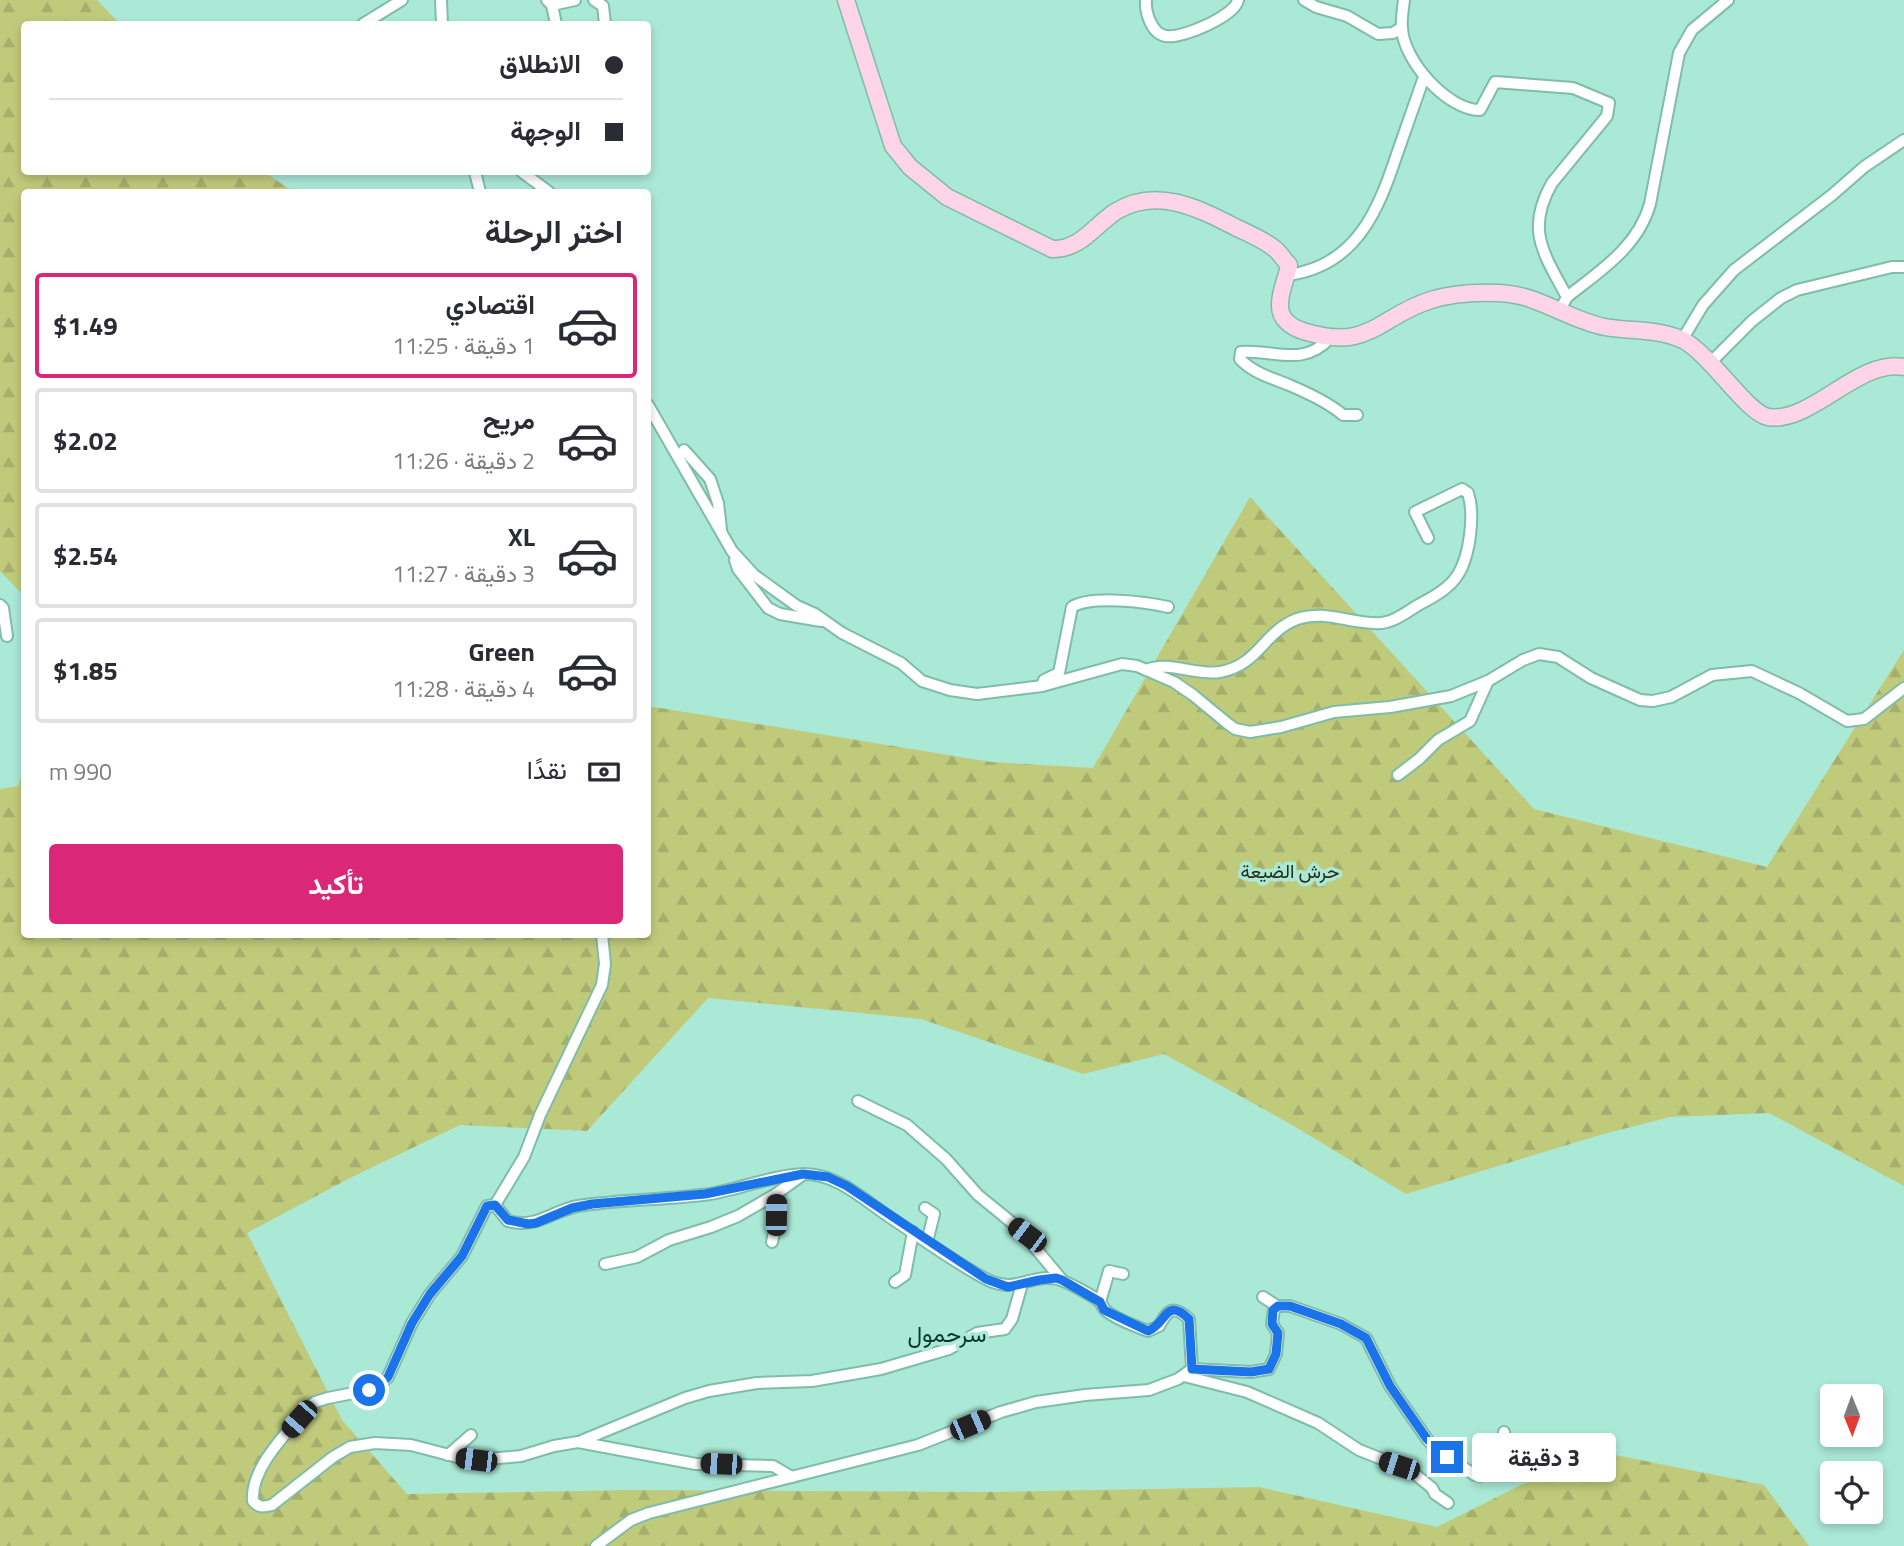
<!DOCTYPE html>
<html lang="ar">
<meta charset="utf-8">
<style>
:root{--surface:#fff;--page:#f7f7f7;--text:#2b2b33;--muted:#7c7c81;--line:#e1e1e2;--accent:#db2777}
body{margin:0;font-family:"Titillium Web",Vazirmatn,sans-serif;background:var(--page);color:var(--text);direction:rtl;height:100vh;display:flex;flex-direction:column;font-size:26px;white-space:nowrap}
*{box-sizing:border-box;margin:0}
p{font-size:23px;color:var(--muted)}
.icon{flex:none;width:38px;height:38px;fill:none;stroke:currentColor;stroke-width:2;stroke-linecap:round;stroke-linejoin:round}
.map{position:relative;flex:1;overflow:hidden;direction:ltr}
.details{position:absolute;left:21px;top:189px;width:630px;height:749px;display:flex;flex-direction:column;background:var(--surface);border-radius:7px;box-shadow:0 4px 10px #0003;direction:rtl}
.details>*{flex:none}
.hud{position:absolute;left:21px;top:21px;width:630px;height:154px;border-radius:7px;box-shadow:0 4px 10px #0003;direction:rtl;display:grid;align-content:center;height:154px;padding:0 28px;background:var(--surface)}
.needle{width:46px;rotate:179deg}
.buttons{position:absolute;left:1820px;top:1384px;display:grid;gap:14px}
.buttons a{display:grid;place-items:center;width:63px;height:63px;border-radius:7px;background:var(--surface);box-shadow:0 4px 10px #0003;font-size:35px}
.end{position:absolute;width:32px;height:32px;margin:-16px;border:9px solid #1a73e8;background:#fff;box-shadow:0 0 0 4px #fff}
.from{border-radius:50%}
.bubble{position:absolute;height:49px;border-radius:7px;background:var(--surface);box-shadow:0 4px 10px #0003;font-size:23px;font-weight:700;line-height:49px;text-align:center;direction:rtl}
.car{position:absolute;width:21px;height:42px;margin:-21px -10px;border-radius:9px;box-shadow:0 0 5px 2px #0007;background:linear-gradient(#222 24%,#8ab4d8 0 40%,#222 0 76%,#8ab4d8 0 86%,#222 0)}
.hud b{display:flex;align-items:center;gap:24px;height:66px;font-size:26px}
.hud b+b{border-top:2px solid var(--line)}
.hud i{width:18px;height:18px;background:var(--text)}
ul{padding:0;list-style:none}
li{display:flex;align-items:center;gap:21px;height:105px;margin:0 14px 10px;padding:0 14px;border:4px solid var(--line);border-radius:7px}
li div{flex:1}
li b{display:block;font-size:26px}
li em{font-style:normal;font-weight:700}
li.on{border-color:var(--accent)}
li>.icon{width:63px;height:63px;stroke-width:1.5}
h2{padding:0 28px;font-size:32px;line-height:84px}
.pay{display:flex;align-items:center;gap:18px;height:77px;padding:0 28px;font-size:26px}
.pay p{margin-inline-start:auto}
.primary-button{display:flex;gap:14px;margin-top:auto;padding:14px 28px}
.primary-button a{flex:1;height:80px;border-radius:7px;background:var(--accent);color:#fff;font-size:28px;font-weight:700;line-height:80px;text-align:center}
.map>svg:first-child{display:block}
.forest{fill:url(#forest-firs)}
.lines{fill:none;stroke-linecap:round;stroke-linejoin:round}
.street-casing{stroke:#7fbcaa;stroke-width:14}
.secondary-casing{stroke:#7fbcaa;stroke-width:19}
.street{stroke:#fff;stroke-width:10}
.secondary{stroke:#fed5e8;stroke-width:16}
.route{stroke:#1a73e8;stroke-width:9}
.labels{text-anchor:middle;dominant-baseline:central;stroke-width:7;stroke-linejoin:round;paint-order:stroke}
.park-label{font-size:19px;fill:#292b15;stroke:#abe9d7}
.quarter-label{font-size:23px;fill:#04362c;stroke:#abe9d7}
</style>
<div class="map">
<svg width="1904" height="1546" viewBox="0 0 1904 1546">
<defs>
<pattern id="forest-firs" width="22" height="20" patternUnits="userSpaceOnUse" patternTransform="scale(1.75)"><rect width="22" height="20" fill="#c0ca7b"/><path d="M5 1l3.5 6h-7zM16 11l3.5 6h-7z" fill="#a5ae6b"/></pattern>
</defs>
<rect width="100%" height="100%" fill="#abe9d7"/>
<!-- forest -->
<g class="forest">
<path d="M0 0H97L120 24H24V172H264L294 192H24V596L0 571Z"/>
<path d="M1250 497 1534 809 1767 867 1904 650V1186L1769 1113 1670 1117 1600 1135 1406 1194 1294 1126 1164 1054 1083 1074 921 1019 708 998 587 1131 460 1125 350 1178 247 1233 342 1420 407 1494 633 1490 986 1492 1259 1487 1437 1527 1591 1450 1764 1485 1809 1546H0V789L18 786 24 767V934H648V706L991 762 1093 768Z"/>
</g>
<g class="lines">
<!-- street casing -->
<g class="street-casing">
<g id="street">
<path d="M441 0 442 24"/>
<path d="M547 0 552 5 556 24"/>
<path d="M594 0 603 6 605 24"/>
<path d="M1146 0C1145 11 1151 34 1166 36 1182 39 1235 16 1238 0"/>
<path d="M1304 0 1316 7 1347 16 1378 34 1393 33 1401 28"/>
<path d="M1404 0C1403 9 1401 19 1402 28 1403 60 1447 110 1480 110L1495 82 1573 88 1609 103 1607 116 1552 183C1525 230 1544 254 1567 297L1560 310"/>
<path d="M552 5 575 0"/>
<path d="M363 24 402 0"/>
<path d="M475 172 480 192"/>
<path d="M522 172 549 192"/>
<path d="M1288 275C1356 266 1378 211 1397 154 1406 128 1415 102 1424 77"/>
<path d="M1567 297C1600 271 1638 247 1650 204L1679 53 1692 30 1728 0"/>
<path d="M1330 338C1303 368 1273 349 1241 352L1240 359C1253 373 1272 378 1289 385 1308 393 1328 402 1343 415H1357"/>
<path d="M1682 340 1703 305 1734 270 1832 195 1864 167 1904 140"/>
<path d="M1711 362 1752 321 1781 298 1797 290 1892 267H1904"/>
<path d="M648 405 732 551 754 575 797 606 815 614 842 633 901 663 922 681 950 690 977 694 1042 686 1122 664 1137 666 1174 682 1193 695 1227 723 1235 729 1250 732 1281 727 1334 712 1390 707 1451 696 1488 681 1523 660 1539 654 1558 657 1591 678 1640 700 1653 701 1671 697 1712 675 1752 671 1799 693 1847 721 1864 719 1904 688"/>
<path d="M684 450 710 479 718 503 721 529"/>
<path d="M735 560 738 569 768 608 780 614 821 621"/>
<path d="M0 605 3 608 7 636"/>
<path d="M1146 670C1169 660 1195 676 1220 672 1259 665 1263 632 1297 619 1326 609 1352 625 1381 623 1393 622 1404 614 1415 607 1429 599 1448 590 1457 576 1470 557 1475 514 1468 493L1462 489 1415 512 1428 538"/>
<path d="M1042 686 1044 680 1059 673 1072 607C1092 595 1146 602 1168 607"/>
<path d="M1398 775 1419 759 1438 740 1470 721 1488 681"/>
<path d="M602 934 605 964 602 985 540 1115 524 1157 495 1205 487 1206 462 1256 430 1294 412 1323 388 1377 378 1386 369 1390 328 1398 315 1402 307 1408C288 1432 250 1468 253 1501 259 1508 263 1507 272 1505L333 1457 350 1447 375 1443 411 1445 457 1457 476 1460 521 1456 554 1446 578 1442 696 1464 773 1466 792 1477"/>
<path d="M858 1101 907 1125 946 1159 978 1195 1027 1235 1032 1244 1062 1280"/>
<path d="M495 1205 508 1221C537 1229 551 1211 578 1206 622 1199 667 1200 710 1194 740 1189 774 1175 804 1174 837 1174 862 1198 888 1216 920 1237 952 1261 986 1279 1016 1295 1030 1273 1058 1279 1065 1281 1094 1296 1100 1302 1102 1304 1103 1308 1105 1310 1117 1320 1135 1326 1148 1331L1159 1326C1168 1310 1173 1304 1189 1319L1192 1369 1178 1379 1149 1390 1085 1395 1036 1402 1001 1412 918 1445 649 1513 631 1520 596 1546"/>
<path d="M925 1208 934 1214 927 1242"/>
<path d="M772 1242 775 1228 776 1194"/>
<path d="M605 1264 637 1257 669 1240 711 1227 738 1216 776 1194 801 1176"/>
<path d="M895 1282 905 1275 913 1232"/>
<path d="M1263 1297 1277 1306"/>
<path d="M1100 1302 1109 1271 1123 1274"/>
<path d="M1192 1369 1251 1372 1269 1369 1276 1354 1278 1333 1272 1324 1274 1309 1277 1306H1290L1341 1324 1366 1338 1390 1386 1427 1439 1439 1452 1475 1475 1480 1476C1497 1469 1502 1450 1504 1432"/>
<path d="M1184 1376 1247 1392 1318 1423 1359 1450 1410 1470 1432 1488 1435 1494 1448 1503"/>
<path d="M581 1441 685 1398 709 1391 757 1383 812 1381 881 1369 949 1349 977 1333 1005 1329 1012 1319 1022 1284"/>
<path d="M448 1455 471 1435"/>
</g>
</g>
<!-- secondary casing -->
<g class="secondary-casing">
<path id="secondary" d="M846 0 893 146 910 167 947 197 1052 249C1080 250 1094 226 1115 212 1156 186 1198 208 1237 228 1250 234 1264 240 1275 249 1280 253 1284 260 1289 265 1287 278 1279 293 1280 306 1280 319 1291 327 1303 331 1370 352 1377 317 1431 300 1453 293 1477 292 1499 293 1538 294 1568 320 1605 327 1632 332 1657 328 1683 340 1711 355 1747 413 1768 417 1811 424 1859 358 1904 367"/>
</g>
<!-- street -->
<use href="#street" class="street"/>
<!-- secondary -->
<use href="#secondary" class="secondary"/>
</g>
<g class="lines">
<!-- route -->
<path class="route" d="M369 1390 378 1386 388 1377 412 1323 430 1294 462 1256 487 1206 495 1205 508 1220 528 1224 536 1223 572 1208 592 1204 705 1194 803 1174 828 1177 847 1186 986 1279 1008 1287 1039 1280 1056 1278 1062 1280 1100 1302 1104 1310 1148 1331C1167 1324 1165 1296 1189 1319L1192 1369 1251 1372 1269 1369 1276 1354 1278 1333 1272 1324 1273 1310 1278 1306H1290L1341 1324 1366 1338 1390 1386 1427 1439 1447 1457"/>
</g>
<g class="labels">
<!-- park labels -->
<g class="park-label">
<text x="1290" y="870">حرش الضيعة</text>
</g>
<!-- quarter labels -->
<g class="quarter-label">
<text x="947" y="1333">سرحمول</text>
</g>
</g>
</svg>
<div class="buttons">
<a><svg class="needle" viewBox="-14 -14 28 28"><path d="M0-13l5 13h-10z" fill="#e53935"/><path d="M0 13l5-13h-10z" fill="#7c7c81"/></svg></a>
<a><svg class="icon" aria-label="locate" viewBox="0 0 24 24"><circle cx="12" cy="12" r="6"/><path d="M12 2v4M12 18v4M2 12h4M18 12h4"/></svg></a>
</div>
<i class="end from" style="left:369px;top:1390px"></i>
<i class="end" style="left:1447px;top:1457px"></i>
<div class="bubble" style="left:1472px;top:1433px;width:144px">3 دقيقة</div>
<i class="car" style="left:776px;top:1215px;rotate:1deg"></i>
<i class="car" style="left:1027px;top:1235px;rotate:307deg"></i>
<i class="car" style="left:299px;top:1419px;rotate:221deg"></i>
<i class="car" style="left:970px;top:1425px;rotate:67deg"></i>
<i class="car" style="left:476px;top:1460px;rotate:277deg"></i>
<i class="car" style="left:721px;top:1464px;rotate:272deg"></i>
<i class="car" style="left:1399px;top:1466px;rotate:288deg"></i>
<div class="hud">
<b><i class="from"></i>الانطلاق</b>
<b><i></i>الوجهة</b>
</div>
<section class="details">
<h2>اختر الرحلة</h2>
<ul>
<li class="on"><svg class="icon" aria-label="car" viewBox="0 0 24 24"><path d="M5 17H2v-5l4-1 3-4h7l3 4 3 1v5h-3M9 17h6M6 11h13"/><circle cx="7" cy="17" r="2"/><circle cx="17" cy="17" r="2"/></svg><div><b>اقتصادي</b><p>1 دقيقة · 11:25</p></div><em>$1.49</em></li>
<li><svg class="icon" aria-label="car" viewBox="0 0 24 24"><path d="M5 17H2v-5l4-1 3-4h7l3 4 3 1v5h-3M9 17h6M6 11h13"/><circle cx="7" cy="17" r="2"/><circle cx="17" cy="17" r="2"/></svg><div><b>مريح</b><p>2 دقيقة · 11:26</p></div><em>$2.02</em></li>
<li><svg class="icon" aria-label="car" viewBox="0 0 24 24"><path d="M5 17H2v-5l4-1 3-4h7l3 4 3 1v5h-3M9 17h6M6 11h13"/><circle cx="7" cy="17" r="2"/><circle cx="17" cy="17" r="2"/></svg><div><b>XL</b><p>3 دقيقة · 11:27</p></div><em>$2.54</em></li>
<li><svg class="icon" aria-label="car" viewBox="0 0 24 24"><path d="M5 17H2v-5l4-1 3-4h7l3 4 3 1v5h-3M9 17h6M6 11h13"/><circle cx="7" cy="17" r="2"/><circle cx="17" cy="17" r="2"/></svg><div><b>Green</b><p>4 دقيقة · 11:28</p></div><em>$1.85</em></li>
</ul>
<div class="pay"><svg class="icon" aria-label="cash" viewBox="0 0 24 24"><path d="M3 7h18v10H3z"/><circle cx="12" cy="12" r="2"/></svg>نقدًا<p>990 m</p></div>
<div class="primary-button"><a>تأكيد</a></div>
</section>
</div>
